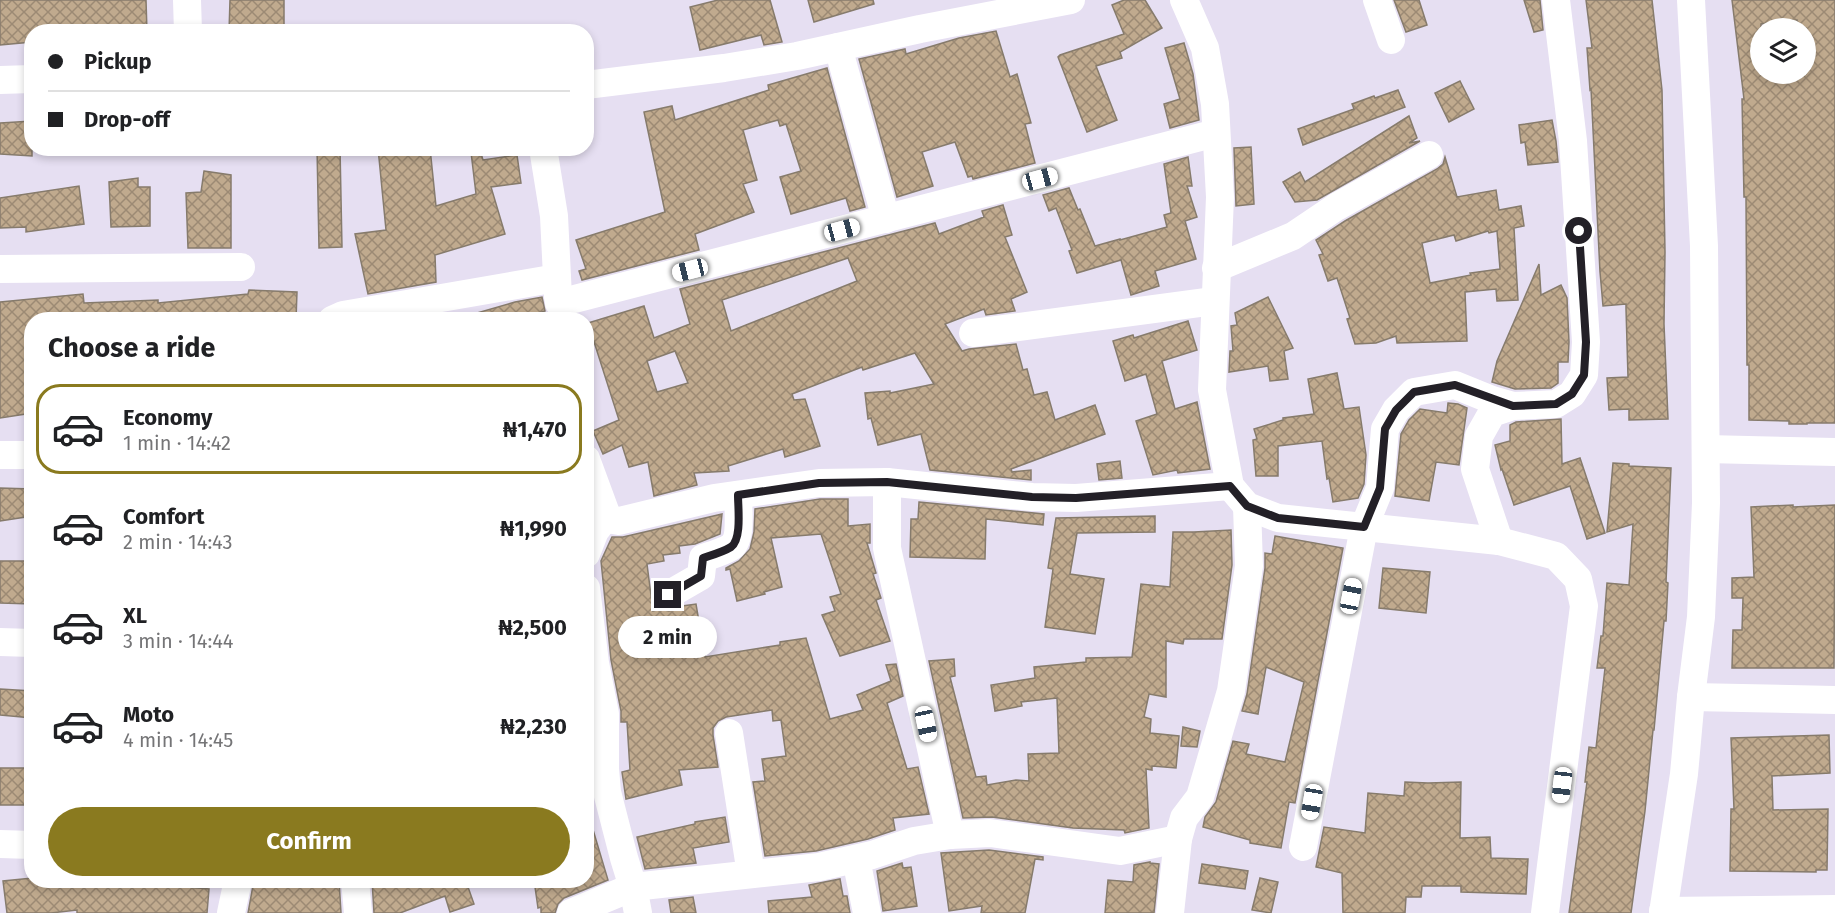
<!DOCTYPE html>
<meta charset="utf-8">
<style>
:root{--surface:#fff;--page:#f6f6f6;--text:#202124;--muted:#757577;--line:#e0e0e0;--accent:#8a7a1f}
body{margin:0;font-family:"Fira Sans",sans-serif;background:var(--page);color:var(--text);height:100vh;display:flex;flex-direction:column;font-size:22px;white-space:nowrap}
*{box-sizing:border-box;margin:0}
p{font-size:20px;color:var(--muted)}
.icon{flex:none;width:33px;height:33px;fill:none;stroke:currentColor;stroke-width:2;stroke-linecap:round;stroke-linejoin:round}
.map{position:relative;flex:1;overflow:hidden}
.sheet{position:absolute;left:24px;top:312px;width:570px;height:576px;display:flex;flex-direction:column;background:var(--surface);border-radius:24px;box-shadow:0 3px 9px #0003}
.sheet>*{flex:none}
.hud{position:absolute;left:24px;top:24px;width:570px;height:132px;border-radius:24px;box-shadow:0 3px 9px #0003;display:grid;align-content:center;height:132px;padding:0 24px;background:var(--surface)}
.controls{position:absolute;left:1750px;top:18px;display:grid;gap:12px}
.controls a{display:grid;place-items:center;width:66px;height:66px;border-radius:50%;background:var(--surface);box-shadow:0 3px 9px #0003;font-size:30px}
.end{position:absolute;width:27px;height:27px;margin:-14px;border:8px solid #232027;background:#fff;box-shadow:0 0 0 3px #fff}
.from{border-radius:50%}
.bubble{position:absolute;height:42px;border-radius:21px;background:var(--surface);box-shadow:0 3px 9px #0003;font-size:20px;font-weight:700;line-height:42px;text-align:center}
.car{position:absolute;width:18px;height:36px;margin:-18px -9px;border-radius:8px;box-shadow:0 0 4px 2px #0007;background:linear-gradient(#fff 24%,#345 0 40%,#fff 0 76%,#345 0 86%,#fff 0)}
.hud b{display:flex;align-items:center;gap:21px;height:57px;font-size:22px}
.hud b+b{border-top:2px solid var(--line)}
.hud i{width:15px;height:15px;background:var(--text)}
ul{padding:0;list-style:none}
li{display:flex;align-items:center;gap:18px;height:90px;margin:0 12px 9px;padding:0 12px;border:3px solid transparent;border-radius:24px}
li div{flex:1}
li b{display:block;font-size:22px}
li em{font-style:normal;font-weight:700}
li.active{border-color:var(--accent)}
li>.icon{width:54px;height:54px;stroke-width:1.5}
h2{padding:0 24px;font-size:27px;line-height:72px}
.button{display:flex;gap:12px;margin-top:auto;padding:12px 24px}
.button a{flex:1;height:69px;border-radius:36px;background:var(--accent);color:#fff;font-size:24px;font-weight:700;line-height:69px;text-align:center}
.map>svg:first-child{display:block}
.building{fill:url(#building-cross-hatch);stroke:#867b6c;stroke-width:1.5;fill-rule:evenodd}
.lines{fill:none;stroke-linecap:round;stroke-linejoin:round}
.minor{stroke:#fff;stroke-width:28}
.route{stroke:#232027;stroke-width:8}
</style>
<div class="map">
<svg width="1835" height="913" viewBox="0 0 1835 913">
<defs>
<pattern id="building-cross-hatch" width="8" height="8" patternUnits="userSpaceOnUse" patternTransform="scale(1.5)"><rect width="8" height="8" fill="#c0aa8e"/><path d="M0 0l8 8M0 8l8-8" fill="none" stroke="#9c8a74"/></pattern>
</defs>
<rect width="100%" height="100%" fill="#e6dff2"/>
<!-- building -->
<g class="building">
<path d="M0 0H146L147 32H32V42L0 45Z"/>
<path d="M230 0H284V32H229Z"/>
<path d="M718 0H770L782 42 764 45 761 35 700 50 690 7Z"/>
<path d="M808 0H873L874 4 814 22Z"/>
<path d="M1124 0H1145L1162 28 1120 52 1122 58 1096 66 1117 120 1087 132 1058 57 1060 55 1124 34 1112 5Z"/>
<path d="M1394 0H1419L1427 25 1406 32Z"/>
<path d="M1524 0H1540L1543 30 1534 32Z"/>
<path d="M1586 0H1652L1662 90 1665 252 1664 324 1668 419 1629 420V409L1609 410 1607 378 1628 377 1626 309V304L1603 306 1600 272 1591 89 1590 90 1587 48H1592Z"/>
<path d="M1732 0H1835V423H1807V424H1789V421L1749 420V365H1747L1746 197H1744L1742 99H1744ZM1797 20V28H1806V74H1761V24Z"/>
<path d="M996 31 1010 77 1017 74 1031 123 1025 124 1035 163 973 179 972 176 968 177 955 142 922 152 933 186 897 197 859 59 905 49 906 54 959 38Z"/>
<path d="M1184 43 1193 74 1199 120 1170 128 1164 104 1180 99 1165 48Z"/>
<path d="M827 68 865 207 850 211 846 198 791 214 780 177 801 171 786 124 780 126 778 120 743 130 757 180 743 184 754 212 695 234 699 250 582 280 579 271 586 269 576 240 665 212 644 112 672 106 675 120 769 90 768 85Z"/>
<path d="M1460 81 1474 109 1449 122 1435 93Z"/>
<path d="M1398 90 1405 107 1303 145 1298 129 1354 109 1352 104 1374 96 1375 98Z"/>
<path d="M1409 116 1417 138 1409 143 1420 141 1317 200 1295 202 1283 182 1300 172 1305 182Z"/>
<path d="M1552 120 1556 141 1558 162 1528 165 1525 142 1521 143 1519 125Z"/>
<path d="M32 121V156L0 154V123Z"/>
<path d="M1251 147 1254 204 1236 206 1234 148Z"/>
<path d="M317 148H340L342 247 319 248Z"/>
<path d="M378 148H430L436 206 476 194 471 152 480 150 483 160 517 155 521 183 491 187 505 234 435 255 436 282 368 294 355 234 386 230Z"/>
<path d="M1188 157 1192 186H1187L1197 217 1185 221 1196 259 1155 271 1159 286 1131 295 1121 260 1077 273 1069 251 1072 250 1056 208 1049 211 1043 195 1069 188 1078 210 1080 209 1095 246 1120 239V240L1167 227 1164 215 1171 213 1164 164Z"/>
<path d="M1445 157 1457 197 1496 190 1499 210 1521 206 1524 226 1514 228 1518 300 1497 301 1496 289 1465 292 1467 341 1397 343 1396 336 1376 343 1355 344 1347 319 1350 318 1337 278 1328 281 1319 255 1323 254 1316 240 1345 221 1437 169 1443 164ZM1488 231 1489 233 1497 231 1500 269 1470 273 1471 275 1430 283 1422 243 1454 235 1456 241Z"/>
<path d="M204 171 231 175V248H188L186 193 201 192Z"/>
<path d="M138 178V187H150V226L111 227 109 182Z"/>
<path d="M79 186 84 224 26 232V227L0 228V198Z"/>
<path d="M1003 205 1012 235 1005 237 1027 292 1011 299 1015 311 986 315 984 309 945 324 962 351 969 349 1016 344 1023 370 1027 369 1034 395 1047 392 1055 420 1095 405 1105 434 1011 469 1012 472 1031 470V480L930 470 921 434 878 445 871 418 868 419 865 393 890 391V393L934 384 915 353 863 370 862 367 792 394 794 400 805 399 820 446 785 457 783 449 728 466 729 471 694 473 697 485 654 496 648 462 629 467 622 445 603 454 593 431 619 420 588 323 644 306 654 338 690 324 680 289 935 223 939 234 984 217 982 211ZM848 258 857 281 731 331 722 300ZM675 351 688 383 657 392 647 361Z"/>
<path d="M1539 264 1541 295 1561 285 1567 298 1569 342 1568 362H1558V383L1551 388 1515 389 1492 382 1497 361Z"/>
<path d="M249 290 297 292 296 320H32V413L0 418V302L83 294 84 303 158 300V303L248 294Z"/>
<path d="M542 297 545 311 529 316 531 320H471L470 315 515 302Z"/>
<path d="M1268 297 1293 348 1284 351 1288 379 1270 381 1268 366 1229 372 1230 351H1233L1231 326 1237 325 1235 313Z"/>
<path d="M1188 321 1197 350 1162 361 1175 409 1197 402 1210 469 1178 473 1177 470 1153 475 1136 421 1157 414 1146 374 1125 381 1113 341 1133 335 1134 338Z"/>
<path d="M1337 373 1344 409 1359 407 1366 455 1364 484 1358 498 1333 502 1329 478 1327 479 1322 441 1278 446V476H1256L1253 440 1257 439 1254 429 1283 420V418L1314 414 1308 379Z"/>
<path d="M1448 403 1458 404 1467 408 1459 465 1436 462 1429 501 1395 496 1401 434 1409 420 1420 409 1447 413Z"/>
<path d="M1561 419 1562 464 1580 458 1605 533 1587 539 1570 486 1514 505 1502 469 1501 470 1495 445 1510 441V425L1516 422Z"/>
<path d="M1120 461 1122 478 1099 480 1097 464Z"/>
<path d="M1613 463 1629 464V466L1671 468 1666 582 1668 583 1666 621H1664L1654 730H1653L1645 811 1631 913H1569L1587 782H1585L1589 747 1596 748 1605 668H1597L1601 636H1603L1607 583 1629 585 1633 524 1607 532Z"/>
<path d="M0 488 32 489V516L0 521Z"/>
<path d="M820 499H848V526L870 524V543H867L876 573 873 574 881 598 876 600 890 641 840 656 822 615 835 611 830 597 841 594 821 534 771 538 782 587 764 592 765 594 737 601 730 569 726 570V568L739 561 750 549 754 532 755 509Z"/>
<path d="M919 502 1044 514 1043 525 986 519 985 559 910 557 911 519H918Z"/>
<path d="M1793 505V507L1835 505 1834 668H1732L1733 630H1742L1743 598H1732V578L1754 577 1751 507Z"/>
<path d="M722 514 720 534 695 544 679 546 680 553 663 555 664 561 647 564 653 611 660 609 669 611 682 606 696 604 705 657 780 645V642L806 638 830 719 863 710 857 695 891 681 886 665 896 664 903 696 887 703 907 769 918 767 929 814 893 818 895 830 868 839 816 851 765 856 753 782 765 781 762 759 786 756 781 720 773 721 772 710 726 717 718 721 713 728V735L718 767 679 770 682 785 626 799 622 772 630 770 627 722H621V711L611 660 601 561 612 537H623Z"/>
<path d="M1155 516V532L1077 533 1070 574 1104 579 1095 634 1045 627 1053 569 1048 568 1056 518Z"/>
<path d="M1231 530 1232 565 1222 639H1184L1183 644 1166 641V697L1149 694 1144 717 1151 719 1150 733 1179 736 1176 768 1152 766V770L1146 769 1149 828 1125 833 1124 830 1073 828 992 817 963 818 929 661 954 659 955 676 950 677 976 777 986 776 987 785 1016 780 1029 781 1028 754 1059 753 1057 698 1021 702 1022 706 995 711 991 685 1035 678 1034 667 1086 662V658L1132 657 1141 584 1170 587 1173 532H1194Z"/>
<path d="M1275 536 1343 548 1295 803 1289 802 1281 848 1250 843V840L1203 827 1205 817 1216 802 1233 741 1249 744 1246 754 1285 762 1304 682 1266 667 1258 714 1242 711 1247 694 1265 568V553L1272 554Z"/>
<path d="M0 561H32V604L0 603Z"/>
<path d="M1383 568 1430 572 1426 613 1379 608Z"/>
<path d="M0 689 32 691V718L0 715Z"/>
<path d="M1183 727 1200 731 1197 747 1181 746Z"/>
<path d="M1829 735 1830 773 1772 776 1773 810 1828 809 1827 870H1816V872L1730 871 1731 809H1734L1731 738Z"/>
<rect x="0" y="768" width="32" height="37"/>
<path d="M1405 782 1428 783 1461 782 1460 838 1490 837 1491 858 1528 859 1526 894 1461 892V886H1422L1421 897H1406L1405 913H1343L1342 873 1316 867 1324 827 1365 833 1368 793 1404 796Z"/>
<path d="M725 817 729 842 693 848 696 863 645 869 637 837 695 824V822Z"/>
<path d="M591 823 608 880 564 898 558 904 555 913H541V907L538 908 534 880H586V824Z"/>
<path d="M989 850 1043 857V860L1035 859 1025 913H981L982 906 949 911 941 853Z"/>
<path d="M1150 862V863L1159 864 1154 913H1105L1108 880 1133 882 1134 865Z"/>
<path d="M902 863 903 868 911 867 917 906 883 911 877 871Z"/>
<path d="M1202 864 1248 871 1245 889 1199 883Z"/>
<path d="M32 878V880H62L63 883 118 881 209 889 207 913H77V910L51 913H7L3 881Z"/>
<path d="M1260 878 1278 882 1271 913 1252 910Z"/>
<path d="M840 879 843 896H847L850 913H769L768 901 812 897 809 885Z"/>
<path d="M254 880H339L341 913H248Z"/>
<path d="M372 880H481V882L468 887 474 904 450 912 445 896 400 913H374Z"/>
<path d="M693 897 696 913H671L669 900Z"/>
</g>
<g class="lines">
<!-- minor -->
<g class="minor">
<path d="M187 0 188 32"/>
<path d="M1184 0 1205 48 1215 104 1220 197 1212 390 1230 486 1247 506 1278 518 1499 541 1556 556 1578 579 1584 606 1545 913"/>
<path d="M1377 0 1391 40"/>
<path d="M838 47 886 219"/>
<path d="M0 80 32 79"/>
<path d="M586 85 724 68 797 56 920 29 1071 0"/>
<path d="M543 148 554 216 558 297"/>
<path d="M1216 268 1293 236 1336 207 1429 155"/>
<path d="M0 269 241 267"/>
<path d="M559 303 1216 133"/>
<path d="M332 320 343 315 557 278"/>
<path d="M973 333 1214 301"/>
<path d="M1706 449 1835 452"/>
<path d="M0 455H32"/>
<path d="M586 459 607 516 613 520 619 521 714 498 819 483 887 482 1032 497 1076 498 1230 486"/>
<path d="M887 482V548L950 835"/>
<path d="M1499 541 1475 469 1479 436 1492 413 1513 406 1556 404 1572 394 1584 375 1586 342 1573 141 1556 0"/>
<path d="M586 554 595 531 607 516"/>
<path d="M586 588 595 663 605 714V769L607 792 624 858 633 887 638 913"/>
<path d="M668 595 701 576 703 558C712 555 723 552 731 547 742 539 738 508 738 495"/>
<path d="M0 642 32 643"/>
<path d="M1691 697 1835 700"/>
<path d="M729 733 751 874"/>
<path d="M0 844 32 845"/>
<path d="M1303 847 1364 527 1380 488 1385 429 1396 410 1414 392 1455 385 1492 400 1513 406"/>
<path d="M856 859 867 913"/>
<path d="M355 880 358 913"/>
<path d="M1663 911 1835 909"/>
<path d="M231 913 238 880"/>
<path d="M571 913 633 887 819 867 872 855 914 841 950 835 990 833 1120 851 1178 839"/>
<path d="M1170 913 1178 839 1184 818 1200 797 1231 691 1249 566 1247 506"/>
<path d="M1663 913 1684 774 1691 697 1701 617 1706 503 1704 246 1691 0"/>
</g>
</g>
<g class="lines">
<!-- route -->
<path class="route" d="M668 595 701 576 703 558C712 555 723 552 731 547 742 539 738 508 738 495L819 483 887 482 1032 497 1076 498 1230 486 1247 506 1278 518 1364 527 1380 488 1385 429 1396 410 1414 392 1455 385 1513 406 1556 404 1572 394 1584 375 1586 342 1579 231"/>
</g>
</svg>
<div class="controls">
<a><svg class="icon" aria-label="layers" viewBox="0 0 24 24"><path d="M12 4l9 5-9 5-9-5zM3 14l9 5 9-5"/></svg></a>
</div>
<i class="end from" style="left:1579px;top:231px"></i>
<i class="end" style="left:668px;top:595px"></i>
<div class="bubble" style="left:618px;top:616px;width:99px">2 min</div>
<i class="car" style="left:1040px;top:179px;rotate:75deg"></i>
<i class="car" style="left:842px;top:230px;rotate:75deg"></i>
<i class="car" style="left:690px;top:270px;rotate:256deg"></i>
<i class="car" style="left:1351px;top:596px;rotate:11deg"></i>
<i class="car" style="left:926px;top:724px;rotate:168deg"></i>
<i class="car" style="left:1562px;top:785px;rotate:187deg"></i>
<i class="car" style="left:1312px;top:802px;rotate:190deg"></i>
<div class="hud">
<b><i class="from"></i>Pickup</b>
<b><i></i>Drop-off</b>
</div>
<section class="sheet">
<h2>Choose a ride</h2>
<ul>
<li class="active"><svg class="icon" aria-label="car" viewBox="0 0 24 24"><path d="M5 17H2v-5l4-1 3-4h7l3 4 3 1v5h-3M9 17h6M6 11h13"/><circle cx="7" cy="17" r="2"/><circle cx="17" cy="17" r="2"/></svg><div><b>Economy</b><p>1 min · 14:42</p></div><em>₦1,470</em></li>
<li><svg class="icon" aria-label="car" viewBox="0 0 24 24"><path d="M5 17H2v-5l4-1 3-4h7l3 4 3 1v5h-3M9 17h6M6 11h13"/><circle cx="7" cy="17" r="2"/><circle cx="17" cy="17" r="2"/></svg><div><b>Comfort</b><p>2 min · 14:43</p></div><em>₦1,990</em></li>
<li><svg class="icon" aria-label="car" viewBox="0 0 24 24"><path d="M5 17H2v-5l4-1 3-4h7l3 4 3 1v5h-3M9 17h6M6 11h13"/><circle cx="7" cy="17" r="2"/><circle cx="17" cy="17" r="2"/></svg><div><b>XL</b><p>3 min · 14:44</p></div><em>₦2,500</em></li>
<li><svg class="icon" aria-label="car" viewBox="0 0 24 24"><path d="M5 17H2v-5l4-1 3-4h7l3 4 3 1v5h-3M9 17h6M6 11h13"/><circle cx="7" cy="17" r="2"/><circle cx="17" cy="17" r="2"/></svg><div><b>Moto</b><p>4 min · 14:45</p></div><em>₦2,230</em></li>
</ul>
<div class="button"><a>Confirm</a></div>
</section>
</div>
